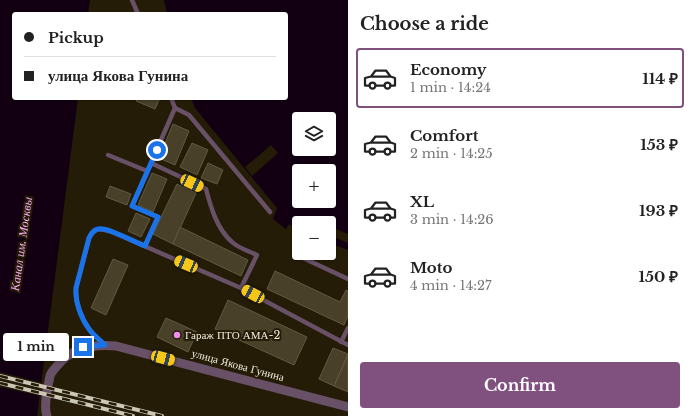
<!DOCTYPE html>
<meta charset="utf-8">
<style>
:root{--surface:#fff;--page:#f2f2f2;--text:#222;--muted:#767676;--line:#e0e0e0;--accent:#80517f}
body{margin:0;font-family:"Libre Baskerville",serif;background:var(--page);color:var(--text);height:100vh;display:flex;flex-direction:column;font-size:15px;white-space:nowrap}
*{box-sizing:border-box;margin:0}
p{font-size:13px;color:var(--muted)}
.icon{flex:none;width:22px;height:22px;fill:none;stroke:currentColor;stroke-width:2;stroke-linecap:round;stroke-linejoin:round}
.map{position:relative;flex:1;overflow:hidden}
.side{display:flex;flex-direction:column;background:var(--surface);width:344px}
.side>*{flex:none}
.banner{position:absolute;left:12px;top:12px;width:276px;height:88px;border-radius:4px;box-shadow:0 1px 3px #0004;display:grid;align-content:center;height:88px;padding:0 12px;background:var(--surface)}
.buttons{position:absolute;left:292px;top:112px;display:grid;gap:8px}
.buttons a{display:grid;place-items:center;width:44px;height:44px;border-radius:4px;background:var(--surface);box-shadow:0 1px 3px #0004;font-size:20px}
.end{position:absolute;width:18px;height:18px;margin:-9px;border:5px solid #1a73e8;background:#fff;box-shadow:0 0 0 2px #fff}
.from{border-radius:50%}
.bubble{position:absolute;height:28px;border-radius:4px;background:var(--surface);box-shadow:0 1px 3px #0004;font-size:13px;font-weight:700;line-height:28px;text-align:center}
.car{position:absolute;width:12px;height:24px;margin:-12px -6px;border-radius:5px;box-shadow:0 0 3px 1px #0007;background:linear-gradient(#f5c518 24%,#345 0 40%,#f5c518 0 76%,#345 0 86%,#f5c518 0)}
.banner b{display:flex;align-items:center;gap:14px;height:38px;font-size:15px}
.banner b+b{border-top:1px solid var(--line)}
.banner i{width:10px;height:10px;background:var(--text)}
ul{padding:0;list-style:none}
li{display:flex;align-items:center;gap:12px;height:60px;margin:0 8px 6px;padding:0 4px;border:2px solid transparent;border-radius:4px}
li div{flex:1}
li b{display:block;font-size:15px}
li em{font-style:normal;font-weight:700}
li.selected{border-color:var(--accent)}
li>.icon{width:36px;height:36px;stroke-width:1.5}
h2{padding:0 12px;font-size:18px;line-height:48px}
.cta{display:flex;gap:8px;margin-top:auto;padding:8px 12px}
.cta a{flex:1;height:46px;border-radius:4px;background:var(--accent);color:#fff;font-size:16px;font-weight:700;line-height:46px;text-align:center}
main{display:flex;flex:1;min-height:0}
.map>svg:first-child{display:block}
.water{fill:#120012;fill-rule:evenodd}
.pier{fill:#241c06}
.building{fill:#484029;stroke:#625942}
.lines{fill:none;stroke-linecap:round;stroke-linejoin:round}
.lane{stroke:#685067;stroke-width:4.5}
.street{stroke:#685067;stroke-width:9}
.rail-casing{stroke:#cbc6b6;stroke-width:4}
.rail{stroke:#241c06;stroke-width:2.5;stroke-dasharray:8;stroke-linecap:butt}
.route{stroke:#1a73e8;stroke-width:5}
.poi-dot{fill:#f38af1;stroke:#241c06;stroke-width:1.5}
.labels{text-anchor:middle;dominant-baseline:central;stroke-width:4;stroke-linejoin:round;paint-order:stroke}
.poi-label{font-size:11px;fill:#f1ecde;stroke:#241c06;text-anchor:start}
.street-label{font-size:11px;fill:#f1ecde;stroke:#241c06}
.water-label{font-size:12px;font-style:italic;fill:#fbacf8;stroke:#241c06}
</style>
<main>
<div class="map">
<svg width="348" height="416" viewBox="0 0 348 416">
<rect width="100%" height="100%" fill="#241c06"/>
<!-- water -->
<g class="water">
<path d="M0 0H90L88 14H14V98H78L37 416H0Z"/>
<path d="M164 0H348V250L329 243V223H299V230L289 224 286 229 273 219 277 208 195 108 191 98H286V14H167ZM299 119H329V149H299ZM299 171H329V201H299Z"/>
</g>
<!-- pier -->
<g class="pier">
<path d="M271 145 278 153 252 176 245 167Z"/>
<path d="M329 226 348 234V243L329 235Z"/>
<path d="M0 372 43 383 41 396 0 387Z"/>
</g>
<!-- building -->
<g class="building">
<path d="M138 98H160L155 109 136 101Z"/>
<path d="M173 124 189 131 175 165 159 158Z"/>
<path d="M192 143 208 150 197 175 180 167Z"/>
<path d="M208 163 223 170 217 184 201 178Z"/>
<path d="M152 173 167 179 153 212 138 205Z"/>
<path d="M177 184 196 193 173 244 153 234Z"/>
<path d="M110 186 131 194 127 205 106 197Z"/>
<path d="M136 213 150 219 141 237 128 231Z"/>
<path d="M180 227 248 260 241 276 173 244Z"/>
<path d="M113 259 128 265 106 315 91 308Z"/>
<path d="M275 271 340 302 346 290 348 291V316L344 325 267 289Z"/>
<path d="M228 300 307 337 294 365 215 329Z"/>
<path d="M166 318 197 332 188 352 157 337Z"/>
<path d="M333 348 348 354 334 386 319 379Z"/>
<path d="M348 355V392L334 386Z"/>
</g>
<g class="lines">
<!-- lane -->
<g class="lane">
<path d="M132 0 138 14"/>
<path d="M171 98 175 108"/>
<path d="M108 155 147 171"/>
<path d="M151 163 206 189C211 208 217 229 232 242 238 248 249 251 257 255L241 288"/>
<path d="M145 246 158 217 132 206 175 108 189 115 270 212"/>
<path d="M303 258 348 279"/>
<path d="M341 342 348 328"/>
<path d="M105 345C100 340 93 335 89 329 81 318 75 302 76 288L89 238C96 226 101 229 112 232L241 288 348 345"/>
</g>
<!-- street -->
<path class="street" d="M47 416C44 408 46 400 47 391 48 386 49 381 50 376 51 372 55 369 57 366 72 347 94 344 116 346L348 407"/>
<!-- rail casing -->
<g class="rail-casing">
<g id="rail">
<path d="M0 376 162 416"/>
<path d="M0 383 133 416"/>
</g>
</g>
<!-- rail -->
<use href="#rail" class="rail"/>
</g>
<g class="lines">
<!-- route -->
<path class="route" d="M83 347 105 345C100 340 93 335 89 329 81 318 75 302 76 288L89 238C91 234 93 230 98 229 108 227 134 242 145 246L158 217 132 206 157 150"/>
</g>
<!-- markers -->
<circle class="poi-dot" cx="177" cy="335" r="4"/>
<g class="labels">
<!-- poi labels -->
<g class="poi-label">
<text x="185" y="335">Гараж ПТО АМА-2</text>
</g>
<!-- street labels -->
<g class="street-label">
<text transform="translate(238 365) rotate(15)">улица Якова Гунина</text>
</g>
<!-- water labels -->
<g class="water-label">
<text transform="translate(21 244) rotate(-82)">Канал им. Москвы</text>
</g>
</g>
</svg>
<div class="buttons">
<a><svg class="icon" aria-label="layers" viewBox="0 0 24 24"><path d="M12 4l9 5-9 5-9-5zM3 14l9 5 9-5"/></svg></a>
<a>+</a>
<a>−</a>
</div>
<i class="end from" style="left:157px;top:150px"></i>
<i class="end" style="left:83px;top:347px"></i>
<div class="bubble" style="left:3px;top:333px;width:66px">1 min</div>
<i class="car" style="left:192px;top:183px;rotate:115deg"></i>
<i class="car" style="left:186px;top:264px;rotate:293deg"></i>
<i class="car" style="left:253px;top:294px;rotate:298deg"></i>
<i class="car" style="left:163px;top:358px;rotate:105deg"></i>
<div class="banner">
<b><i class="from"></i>Pickup</b>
<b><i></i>улица Якова Гунина</b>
</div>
</div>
<section class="side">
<h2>Choose a ride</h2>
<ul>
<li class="selected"><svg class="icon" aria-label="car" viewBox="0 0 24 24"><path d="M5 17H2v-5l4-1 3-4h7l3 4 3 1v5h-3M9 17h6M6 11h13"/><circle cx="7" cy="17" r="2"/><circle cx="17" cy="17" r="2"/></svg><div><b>Economy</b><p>1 min · 14:24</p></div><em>114 ₽</em></li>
<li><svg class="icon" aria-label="car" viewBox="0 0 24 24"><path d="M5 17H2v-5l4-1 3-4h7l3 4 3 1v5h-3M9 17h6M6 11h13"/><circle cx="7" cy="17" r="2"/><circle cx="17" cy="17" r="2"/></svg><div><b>Comfort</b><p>2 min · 14:25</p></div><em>153 ₽</em></li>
<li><svg class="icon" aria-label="car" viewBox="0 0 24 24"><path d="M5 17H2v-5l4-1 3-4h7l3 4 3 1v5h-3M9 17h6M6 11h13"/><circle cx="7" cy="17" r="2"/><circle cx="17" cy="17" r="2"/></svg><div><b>XL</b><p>3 min · 14:26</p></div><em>193 ₽</em></li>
<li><svg class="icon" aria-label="car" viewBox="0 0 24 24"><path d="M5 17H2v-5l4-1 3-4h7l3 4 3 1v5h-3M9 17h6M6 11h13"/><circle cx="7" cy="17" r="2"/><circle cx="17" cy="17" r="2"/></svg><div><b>Moto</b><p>4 min · 14:27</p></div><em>150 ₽</em></li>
</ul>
<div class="cta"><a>Confirm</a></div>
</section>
</main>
